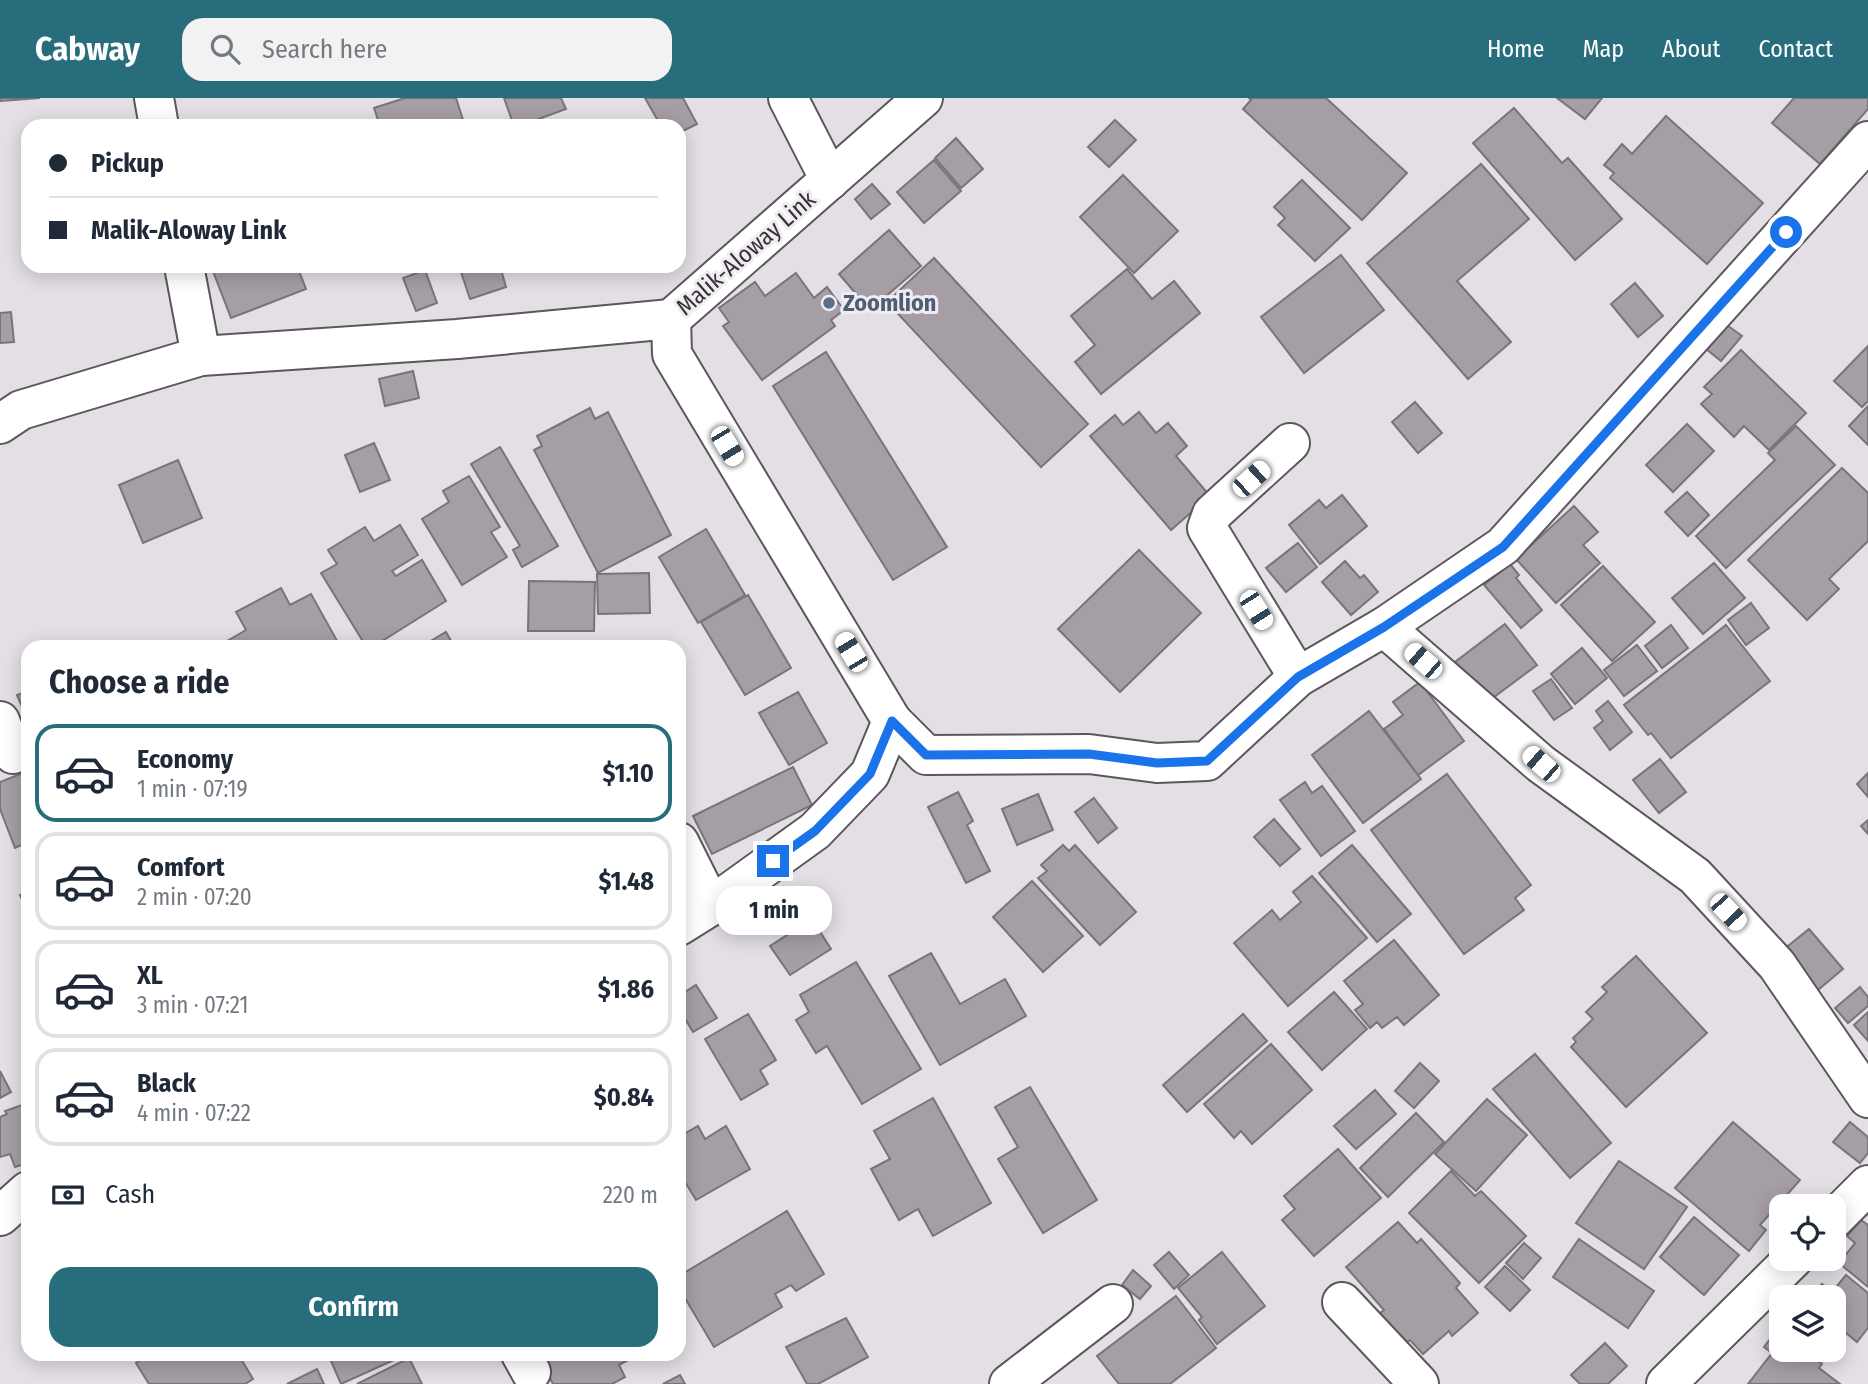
<!DOCTYPE html>
<meta charset="utf-8">
<style>
:root{--surface:#fff;--page:#f2f2f3;--text:#1f2937;--muted:#747a83;--line:#e0e1e3;--accent:#286d7c}
body{margin:0;font-family:"Fira Sans Condensed",sans-serif;background:var(--page);color:var(--text);height:100vh;display:flex;flex-direction:column;font-size:26px;white-space:nowrap}
*{box-sizing:border-box;margin:0}
p{font-size:23px;color:var(--muted)}
.icon{flex:none;width:38px;height:38px;fill:none;stroke:currentColor;stroke-width:2;stroke-linecap:round;stroke-linejoin:round}
.map{position:relative;flex:1;overflow:hidden}
.drawer{position:absolute;left:21px;top:542px;width:665px;height:721px;display:flex;flex-direction:column;background:var(--surface);border-radius:21px;box-shadow:0 4px 18px #0003}
.drawer>*{flex:none}
.top-card{position:absolute;left:21px;top:21px;width:665px;height:154px;border-radius:21px;box-shadow:0 4px 18px #0003;display:grid;align-content:center;height:154px;padding:0 28px;background:var(--surface)}
.tools{position:absolute;left:1769px;top:1096px;display:grid;gap:14px}
.tools a{display:grid;place-items:center;width:77px;height:77px;border-radius:14px;background:var(--surface);box-shadow:0 4px 18px #0003;font-size:35px}
.end{position:absolute;width:32px;height:32px;margin:-16px;border:9px solid #1a73e8;background:#fff;box-shadow:0 0 0 4px #fff}
.from{border-radius:50%}
.bubble{position:absolute;height:49px;border-radius:21px;background:var(--surface);box-shadow:0 4px 18px #0003;font-size:23px;font-weight:700;line-height:49px;text-align:center}
.car{position:absolute;width:21px;height:42px;margin:-21px -10px;border-radius:9px;box-shadow:0 0 5px 2px #0007;background:linear-gradient(#fff 24%,#345 0 40%,#fff 0 76%,#345 0 86%,#fff 0)}
.top-card b{display:flex;align-items:center;gap:24px;height:66px;font-size:26px}
.top-card b+b{border-top:2px solid var(--line)}
.top-card i{width:18px;height:18px;background:var(--text)}
ul{padding:0;list-style:none}
li{display:flex;align-items:center;gap:21px;height:98px;margin:0 14px 10px;padding:0 14px;border:4px solid var(--line);border-radius:21px}
li div{flex:1}
li b{display:block;font-size:26px}
li em{font-style:normal;font-weight:700}
li.active{border-color:var(--accent)}
li>.icon{width:63px;height:63px;stroke-width:1.5}
h2{padding:0 28px;font-size:32px;line-height:84px}
.pay{display:flex;align-items:center;gap:18px;height:77px;padding:0 28px;font-size:26px}
.pay p{margin-inline-start:auto}
.cta{display:flex;gap:14px;margin-top:auto;padding:14px 28px}
.cta a{flex:1;height:80px;border-radius:21px;background:var(--accent);color:#fff;font-size:28px;font-weight:700;line-height:80px;text-align:center}
header{display:flex;align-items:center;gap:42px;box-sizing:border-box;height:98px;padding:0 35px;background:var(--accent);color:#fff}
header strong{font-size:33px}
nav{display:flex;gap:38px;margin-inline-start:auto;font-size:24px}
.search{width:490px;height:63px;background:var(--page);display:flex;align-items:center;gap:18px;box-sizing:border-box;padding:0 24px;border-radius:21px;color:var(--muted);font-size:26px}
.map>svg:first-child{display:block}
.building{fill:#a59fa5;stroke:#7a747a;stroke-width:2}
.lines{fill:none;stroke-linecap:round;stroke-linejoin:round}
.minor-casing{stroke:#5b575c;stroke-width:42}
.minor{stroke:#fff;stroke-width:38}
.route{stroke:#1a73e8;stroke-width:9}
.service-dot{fill:#5c6f8a;stroke:#f1ecf2;stroke-width:2.5}
.labels{text-anchor:middle;dominant-baseline:central;stroke-width:6;stroke-linejoin:round;paint-order:stroke}
.street-label{font-size:24px;fill:#353335;stroke:#f1ecf2}
.service-label{font-size:24px;font-weight:bold;fill:#4e5e75;stroke:#f1ecf2;text-anchor:start}
</style>
<header>
<strong>Cabway</strong>
<div class="search"><svg class="icon" aria-label="search" viewBox="0 0 24 24"><circle cx="10" cy="10" r="6"/><path d="M15 15l6 6"/></svg>Search here</div>
<nav><a>Home</a><a>Map</a><a>About</a><a>Contact</a></nav>
</header>
<div class="map">
<svg width="1868" height="1286" viewBox="0 0 1868 1286">
<rect width="100%" height="100%" fill="#e3dfe5"/>
<!-- building -->
<g class="building">
<path d="M0 0H40L0 3Z"/>
<path d="M405 0H456L465 28H380L374 10Z"/>
<path d="M504 0H561L566 11 520 28H514Z"/>
<path d="M645 0H683L697 26 679 35V28H661Z"/>
<path d="M1249 0H1326L1407 75 1362 122 1243 11 1251 2Z"/>
<path d="M1557 0H1602L1585 21Z"/>
<path d="M1794 0H1868V11L1820 66 1772 25Z"/>
<path d="M1514 10 1562 65 1568 60 1622 121 1575 162 1473 45Z"/>
<path d="M1666 18 1763 105 1707 166 1610 80 1614 75 1604 67 1622 46 1632 56Z"/>
<path d="M1115 22 1136 42 1109 69 1088 49Z"/>
<path d="M956 40 983 71 961 90 935 60Z"/>
<path d="M934 62 961 93 924 125 897 94Z"/>
<path d="M1481 66 1529 121 1457 183 1511 244 1468 281 1367 165Z"/>
<path d="M1123 77 1178 133 1134 175 1080 119Z"/>
<path d="M1302 82 1350 130 1315 163 1278 127 1285 120 1274 109Z"/>
<path d="M872 86 890 106 871 121 855 101Z"/>
<path d="M889 132 921 168 870 212 839 176Z"/>
<path d="M1341 157 1384 212 1304 275 1261 219Z"/>
<path d="M934 160 1088 326 1041 369 887 204Z"/>
<path d="M211 168H297L306 191 231 220Z"/>
<path d="M459 168H500L506 189 470 201Z"/>
<path d="M1127 171 1152 201 1174 183 1200 215 1101 296 1075 264 1095 247 1071 218Z"/>
<path d="M425 172 437 205 416 213 403 180Z"/>
<path d="M796 175 814 200 827 189 844 212 831 222 835 228 762 282 723 228 729 224 719 210 755 184 765 198Z"/>
<path d="M1635 185 1663 218 1638 239 1611 206Z"/>
<path d="M11 214 14 244 0 245V215Z"/>
<path d="M1724 225 1742 238 1721 263 1705 250Z"/>
<path d="M1868 248V303L1862 309 1834 283Z"/>
<path d="M1741 252 1806 315 1769 352 1744 328 1734 339 1701 306 1712 296 1704 289Z"/>
<path d="M826 254 947 449 893 482 773 288Z"/>
<path d="M413 273 419 300 385 308 379 281Z"/>
<path d="M1415 304 1442 335 1418 355 1392 324Z"/>
<path d="M1868 308V347L1849 328Z"/>
<path d="M590 310 595 321 608 314 671 437 598 475 534 352 542 348 537 338Z"/>
<path d="M1139 314 1156 335 1168 325 1187 348 1176 358 1210 398 1171 432 1090 338 1115 317 1123 327Z"/>
<path d="M1687 326 1714 353 1673 394 1646 367Z"/>
<path d="M1796 328 1835 367 1726 470 1696 438 1775 362 1768 355Z"/>
<path d="M374 345 390 382 360 394 345 357Z"/>
<path d="M500 349 558 448 522 469 513 452 520 448 471 366Z"/>
<path d="M178 362 202 420 143 445 119 387Z"/>
<path d="M1842 370 1868 395V443L1829 481 1839 491 1807 522 1748 462Z"/>
<path d="M469 378 500 429 491 434 507 459 462 487 422 421 449 404 443 393Z"/>
<path d="M1687 394 1709 417 1688 438 1665 414Z"/>
<path d="M1342 397 1367 428 1320 466 1289 427 1319 402 1326 410Z"/>
<path d="M1574 408 1598 434 1583 447 1600 465 1556 505 1516 461Z"/>
<path d="M400 427 418 457 392 473 396 478 422 462 446 503 371 550H367L321 475 337 466 328 452 365 429 374 443Z"/>
<path d="M706 431 745 497 698 525 659 459Z"/>
<path d="M1298 445 1317 469 1286 494 1266 470Z"/>
<path d="M1139 452 1201 515 1120 594 1058 531Z"/>
<path d="M1345 463 1360 480 1364 477 1378 494 1351 517 1322 484Z"/>
<path d="M1714 465 1745 500 1703 536 1672 500Z"/>
<path d="M1510 466 1519 477 1516 480 1542 512 1521 530 1484 487Z"/>
<path d="M1603 468 1655 524 1612 563 1561 507Z"/>
<path d="M649 475 650 515 598 516 597 476Z"/>
<path d="M529 483 595 484 594 533H528Z"/>
<path d="M281 490 290 507 311 496 341 550H215L246 532 236 514Z"/>
<path d="M748 497 791 570 745 597 701 524Z"/>
<path d="M1751 505 1769 530 1746 547 1728 522Z"/>
<path d="M1505 526 1537 567 1486 605 1455 564Z"/>
<path d="M1671 527 1688 550 1662 570 1645 548Z"/>
<path d="M1726 527 1770 583 1671 660 1651 635 1648 637 1624 607Z"/>
<path d="M446 534 455 550H419Z"/>
<path d="M1637 547 1657 573 1624 598 1604 572Z"/>
<path d="M1582 550 1607 580 1575 606 1551 576Z"/>
<path d="M1551 581 1572 610 1554 622 1533 593Z"/>
<path d="M1420 584 1464 643 1418 677 1384 631 1403 617 1393 604Z"/>
<path d="M28 593V623L17 597Z"/>
<path d="M798 594 827 645 789 667 759 615Z"/>
<path d="M1608 603 1632 634 1610 652 1594 630 1603 623 1596 613Z"/>
<path d="M1369 613 1421 681 1363 725 1312 657Z"/>
<path d="M1660 661 1686 694 1659 715 1633 682Z"/>
<path d="M793 669 812 707 712 756 693 718Z"/>
<path d="M28 673V744L15 750 0 711V684Z"/>
<path d="M1868 675V699L1857 686Z"/>
<path d="M1447 676 1531 787 1515 800 1524 812 1464 856 1371 732Z"/>
<path d="M1305 684 1312 695 1322 688 1355 733 1321 758 1280 702Z"/>
<path d="M958 694 973 723 967 727 990 773 966 785 928 709Z"/>
<path d="M1038 696 1053 732 1017 747 1002 711Z"/>
<path d="M1094 700 1117 730 1098 745 1075 714Z"/>
<path d="M1274 721 1300 751 1280 768 1254 739Z"/>
<path d="M1868 722V736L1861 728Z"/>
<path d="M1063 747 1069 753 1075 747 1136 814 1100 847 1038 780 1047 773 1041 767Z"/>
<path d="M1352 747 1411 816 1377 844 1319 775Z"/>
<path d="M1312 778 1367 840 1288 908 1234 845 1272 812 1280 822 1301 804 1293 794Z"/>
<path d="M1032 783 1083 838 1043 874 993 819Z"/>
<path d="M28 794V814L20 797Z"/>
<path d="M812 821 831 851 790 877 770 848Z"/>
<path d="M1809 831 1843 871 1818 892 1783 852Z"/>
<path d="M1394 842 1439 897 1404 927 1397 919 1382 930 1377 924 1370 930 1355 912 1363 906 1344 883Z"/>
<path d="M931 855 960 906 1005 881 1026 918 940 967 889 878Z"/>
<path d="M1636 858 1707 935 1626 1009 1571 949 1576 944 1573 940 1593 921 1586 914 1607 894 1602 889Z"/>
<path d="M856 864 921 971 862 1006 827 948 816 955 796 922 809 914 800 897Z"/>
<path d="M696 887 717 920 693 934 679 911V898Z"/>
<path d="M1860 889 1868 899V908L1848 925 1835 910Z"/>
<path d="M1334 894 1367 931 1322 972 1288 934Z"/>
<path d="M1868 914V943L1854 927Z"/>
<path d="M748 916 776 962 760 972 768 986 741 1002 705 941Z"/>
<path d="M1243 916 1267 943 1187 1014 1163 987Z"/>
<path d="M1271 946 1312 992 1252 1046 1241 1033 1234 1040 1204 1006Z"/>
<path d="M1535 956 1611 1045 1570 1080 1493 991Z"/>
<path d="M1420 965 1439 983 1414 1010 1395 993Z"/>
<path d="M0 973 11 994 0 1000Z"/>
<path d="M1030 989 1097 1102 1043 1135 998 1061 1018 1049 995 1009Z"/>
<path d="M1375 992 1396 1016 1356 1051 1334 1028Z"/>
<path d="M933 1000 991 1105 933 1138 918 1111 899 1122 871 1071 890 1061 874 1033Z"/>
<path d="M1487 1001 1527 1037 1476 1093 1435 1056Z"/>
<path d="M28 1005V1065L15 1069 10 1056 0 1059V1019L7 1016 5 1013Z"/>
<path d="M1416 1015 1444 1044 1388 1099 1360 1070Z"/>
<path d="M1733 1024 1800 1082 1760 1127 1766 1132 1749 1153 1675 1090Z"/>
<path d="M1850 1024 1868 1039V1055L1860 1065 1833 1044Z"/>
<path d="M698 1028 705 1041 726 1028 750 1071 696 1102 679 1074V1039Z"/>
<path d="M1338 1051 1381 1100 1314 1158 1282 1122 1295 1111 1284 1098Z"/>
<path d="M1619 1063 1687 1109 1644 1171 1576 1125Z"/>
<path d="M1451 1073 1475 1098 1481 1093 1526 1138 1479 1185 1409 1115Z"/>
<path d="M787 1113 824 1176 796 1193 791 1187 775 1196 782 1209 714 1249 679 1190V1178Z"/>
<path d="M1694 1119 1739 1157 1704 1197 1660 1159Z"/>
<path d="M1861 1122 1868 1127V1189L1839 1165 1855 1145 1847 1138Z"/>
<path d="M1398 1124 1417 1145 1421 1141 1460 1185 1456 1190 1478 1215 1452 1238 1449 1233 1423 1256 1410 1242 1405 1246 1379 1216 1384 1212 1346 1169Z"/>
<path d="M1579 1141 1654 1193 1628 1230 1553 1179Z"/>
<path d="M1524 1145 1541 1160 1523 1181 1506 1165Z"/>
<path d="M1169 1154 1189 1177 1174 1191 1154 1167Z"/>
<path d="M1222 1154 1265 1208 1217 1246 1199 1222 1202 1219 1178 1190Z"/>
<path d="M1505 1168 1530 1192 1510 1213 1485 1189Z"/>
<path d="M1133 1172 1151 1188 1140 1201 1122 1187Z"/>
<path d="M1846 1177 1868 1195V1230L1857 1244 1834 1225V1199H1811L1822 1186 1832 1194Z"/>
<path d="M1176 1198 1216 1250 1170 1286H1119L1097 1258Z"/>
<path d="M846 1220 868 1259 818 1286H807L786 1249Z"/>
<path d="M1777 1232 1782 1236V1251H1802L1822 1266 1819 1270 1840 1286H1748L1772 1255 1764 1249Z"/>
<path d="M1605 1245 1627 1268 1608 1286H1580L1571 1277Z"/>
<path d="M150 1256H238L253 1281 245 1286H149L136 1265Z"/>
<path d="M328 1256H391L394 1262 341 1286Z"/>
<path d="M537 1256H639L619 1267 625 1279 612 1286H553Z"/>
<path d="M409 1260 422 1286H357Z"/>
<path d="M317 1271 324 1286H287Z"/>
<path d="M680 1277 685 1286H663Z"/>
</g>
<g class="lines">
<!-- minor casing -->
<g class="minor-casing">
<g id="minor">
<path d="M154 0 159 28"/>
<path d="M788 0 830 82"/>
<path d="M184 168 201 258"/>
<path d="M671 221 672 256 892 623 870 676 815 733 711 808 679 828"/>
<path d="M671 221 923 0"/>
<path d="M0 326 21 312 201 258 457 241 671 221"/>
<path d="M1290 345 1212 416 1207 430 1298 579"/>
<path d="M1384 529 1541 666 1695 778 1777 867 1868 1000"/>
<path d="M0 623 13 656"/>
<path d="M892 623 926 657 1089 656 1157 665 1207 663 1298 579 1384 529 1503 448 1868 43"/>
<path d="M679 744 711 808"/>
<path d="M0 1118 28 1093"/>
<path d="M1834 1121 1868 1087"/>
<path d="M1342 1204 1419 1286"/>
<path d="M521 1256 531 1274"/>
<path d="M1009 1286 1113 1206"/>
<path d="M1666 1286 1794 1160"/>
</g>
</g>
<!-- minor -->
<use href="#minor" class="minor"/>
</g>
<g class="lines">
<!-- route -->
<path class="route" d="M773 763 815 733 870 676 892 623 926 657 1089 656 1157 665 1207 663 1298 579 1384 529 1503 449 1786 134"/>
</g>
<!-- markers -->
<circle class="service-dot" cx="829" cy="205" r="7"/>
<g class="labels">
<!-- street labels -->
<g class="street-label">
<text transform="translate(746 155) rotate(-41)">Malik-Aloway Link</text>
</g>
<!-- service labels -->
<g class="service-label">
<text x="843" y="205">Zoomlion</text>
</g>
</g>
</svg>
<div class="tools">
<a><svg class="icon" aria-label="locate" viewBox="0 0 24 24"><circle cx="12" cy="12" r="6"/><path d="M12 2v4M12 18v4M2 12h4M18 12h4"/></svg></a>
<a><svg class="icon" aria-label="layers" viewBox="0 0 24 24"><path d="M12 4l9 5-9 5-9-5zM3 14l9 5 9-5"/></svg></a>
</div>
<i class="end from" style="left:1786px;top:134px"></i>
<i class="end" style="left:773px;top:763px"></i>
<div class="bubble" style="left:716px;top:788px;width:116px">1 min</div>
<i class="car" style="left:727px;top:348px;rotate:149deg"></i>
<i class="car" style="left:1251px;top:381px;rotate:48deg"></i>
<i class="car" style="left:1256px;top:512px;rotate:148deg"></i>
<i class="car" style="left:851px;top:554px;rotate:329deg"></i>
<i class="car" style="left:1423px;top:563px;rotate:311deg"></i>
<i class="car" style="left:1541px;top:666px;rotate:311deg"></i>
<i class="car" style="left:1728px;top:814px;rotate:137deg"></i>
<div class="top-card">
<b><i class="from"></i>Pickup</b>
<b><i></i>Malik-Aloway Link</b>
</div>
<section class="drawer">
<h2>Choose a ride</h2>
<ul>
<li class="active"><svg class="icon" aria-label="car" viewBox="0 0 24 24"><path d="M5 17H2v-5l4-1 3-4h7l3 4 3 1v5h-3M9 17h6M6 11h13"/><circle cx="7" cy="17" r="2"/><circle cx="17" cy="17" r="2"/></svg><div><b>Economy</b><p>1 min · 07:19</p></div><em>$1.10</em></li>
<li><svg class="icon" aria-label="car" viewBox="0 0 24 24"><path d="M5 17H2v-5l4-1 3-4h7l3 4 3 1v5h-3M9 17h6M6 11h13"/><circle cx="7" cy="17" r="2"/><circle cx="17" cy="17" r="2"/></svg><div><b>Comfort</b><p>2 min · 07:20</p></div><em>$1.48</em></li>
<li><svg class="icon" aria-label="car" viewBox="0 0 24 24"><path d="M5 17H2v-5l4-1 3-4h7l3 4 3 1v5h-3M9 17h6M6 11h13"/><circle cx="7" cy="17" r="2"/><circle cx="17" cy="17" r="2"/></svg><div><b>XL</b><p>3 min · 07:21</p></div><em>$1.86</em></li>
<li><svg class="icon" aria-label="car" viewBox="0 0 24 24"><path d="M5 17H2v-5l4-1 3-4h7l3 4 3 1v5h-3M9 17h6M6 11h13"/><circle cx="7" cy="17" r="2"/><circle cx="17" cy="17" r="2"/></svg><div><b>Black</b><p>4 min · 07:22</p></div><em>$0.84</em></li>
</ul>
<div class="pay"><svg class="icon" aria-label="cash" viewBox="0 0 24 24"><path d="M3 7h18v10H3z"/><circle cx="12" cy="12" r="2"/></svg>Cash<p>220 m</p></div>
<div class="cta"><a>Confirm</a></div>
</section>
</div>
